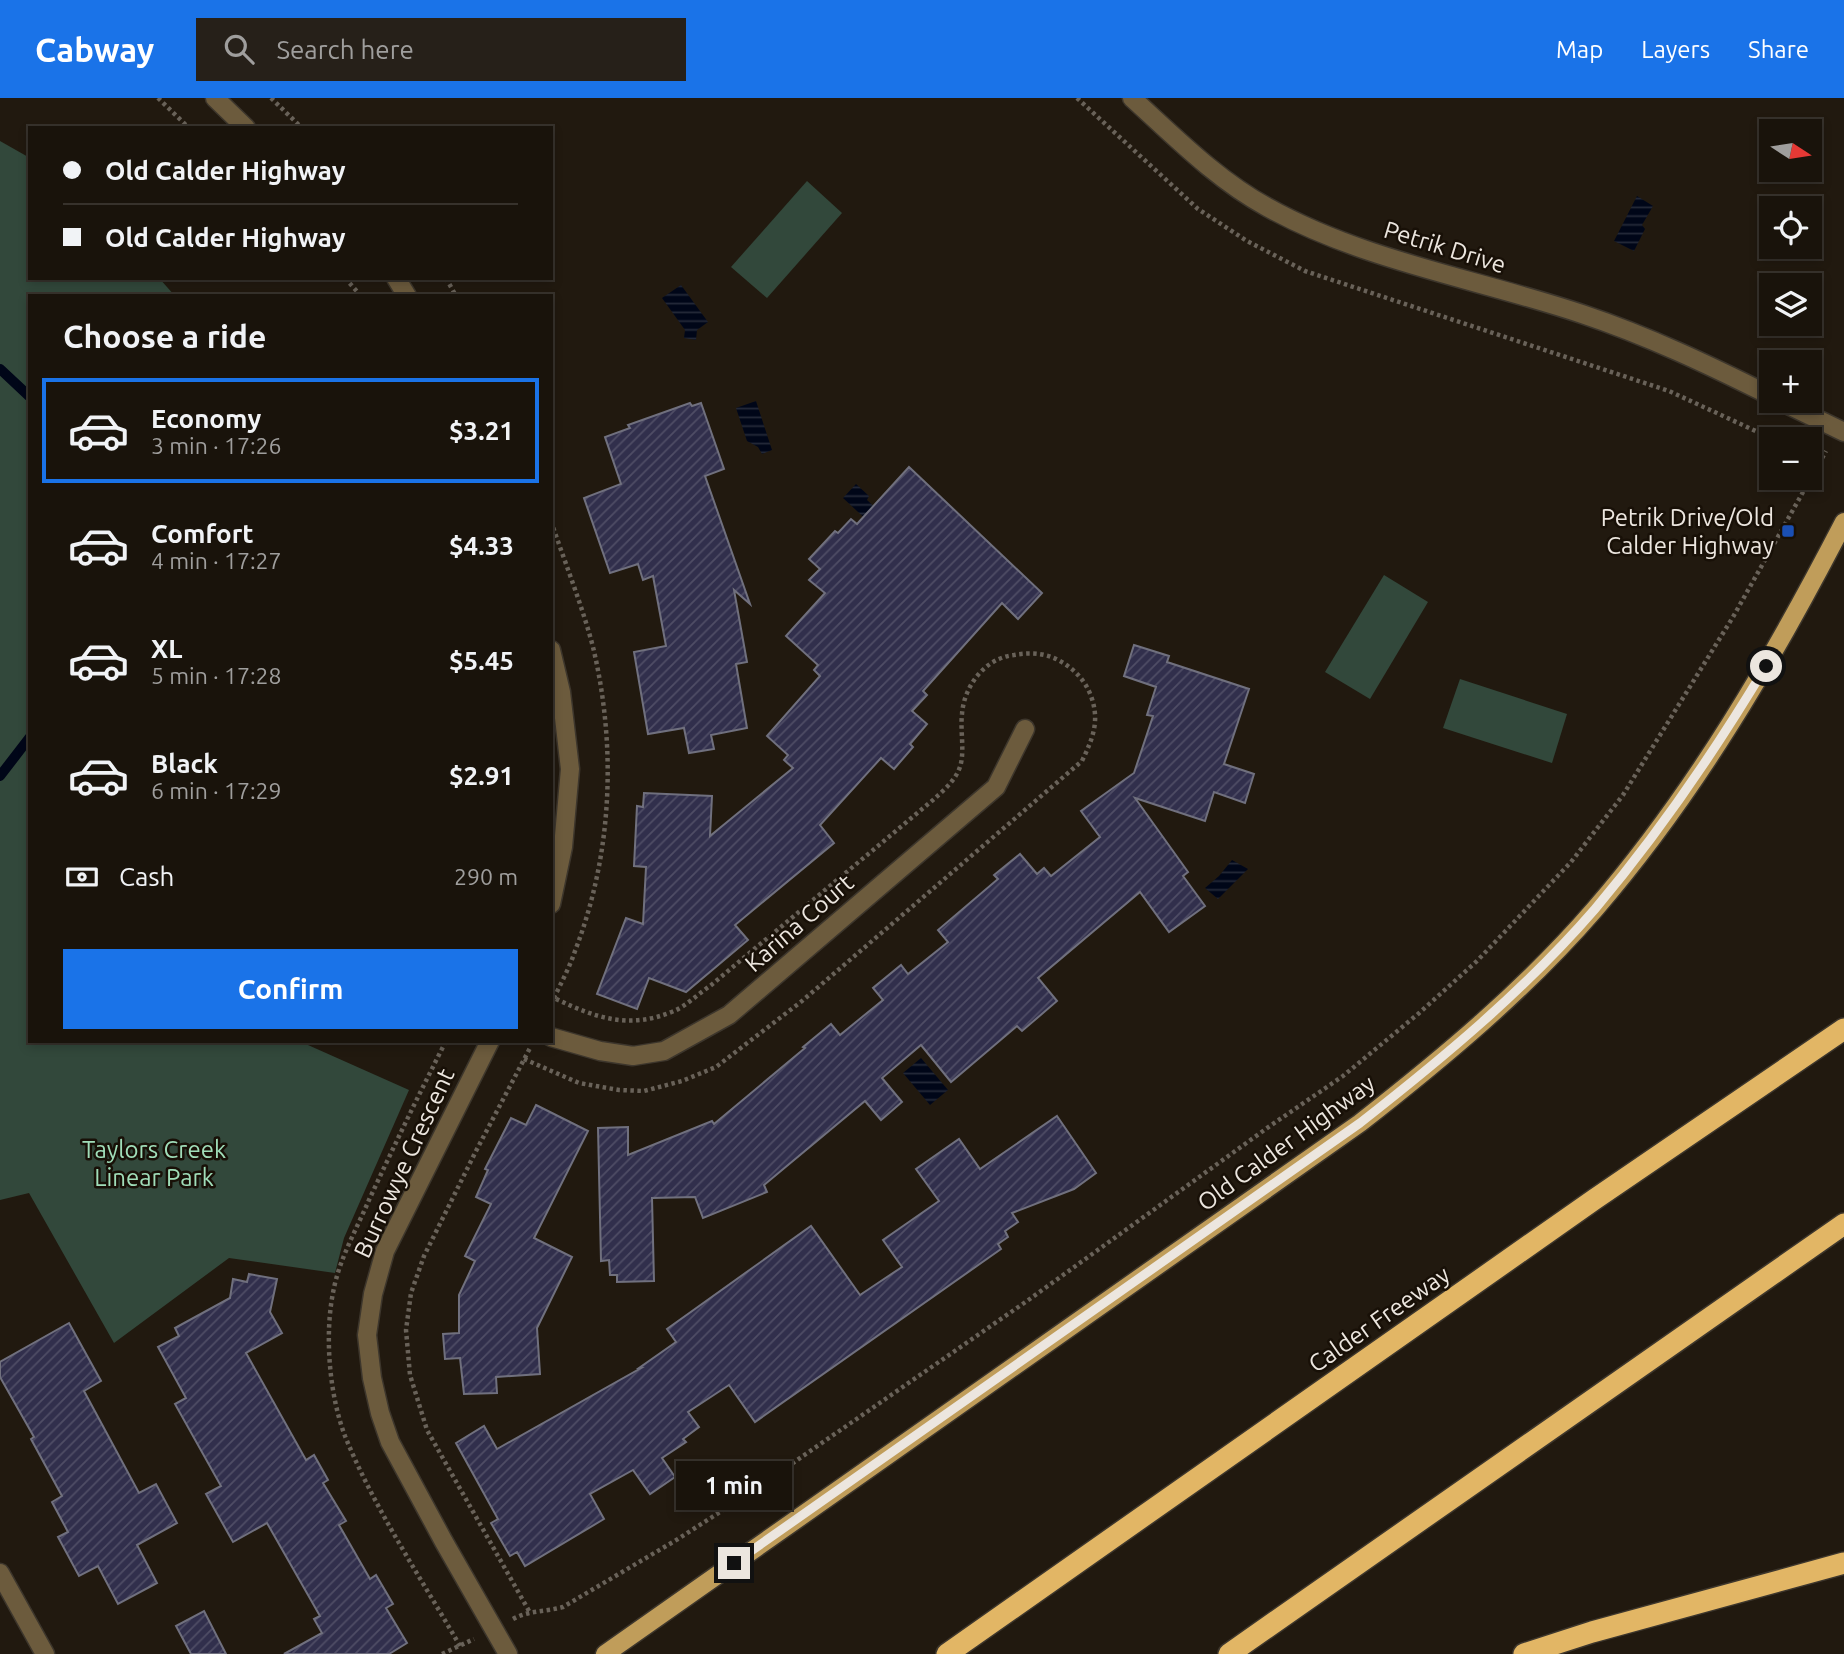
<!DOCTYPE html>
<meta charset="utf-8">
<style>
:root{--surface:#19130b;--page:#262019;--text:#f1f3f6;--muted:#9f9e9d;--line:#37322c;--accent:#1a73e8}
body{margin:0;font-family:Ubuntu,sans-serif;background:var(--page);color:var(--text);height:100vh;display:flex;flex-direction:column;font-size:26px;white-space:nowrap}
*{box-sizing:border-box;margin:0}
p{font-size:23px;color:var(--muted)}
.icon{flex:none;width:38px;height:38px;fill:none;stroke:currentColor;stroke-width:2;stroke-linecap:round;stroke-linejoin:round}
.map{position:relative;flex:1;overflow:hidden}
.details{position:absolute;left:28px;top:196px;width:525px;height:749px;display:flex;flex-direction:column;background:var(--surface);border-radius:0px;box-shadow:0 4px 10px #0003,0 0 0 2px var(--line)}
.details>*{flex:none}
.hud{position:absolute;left:28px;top:28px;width:525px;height:154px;border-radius:0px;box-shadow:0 4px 10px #0003,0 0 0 2px var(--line);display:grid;align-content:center;height:154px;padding:0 35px;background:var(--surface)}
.needle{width:46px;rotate:102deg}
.controls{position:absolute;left:1759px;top:21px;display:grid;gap:14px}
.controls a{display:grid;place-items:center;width:63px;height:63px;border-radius:0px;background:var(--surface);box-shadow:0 4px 10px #0003,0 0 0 2px var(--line);font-size:35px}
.end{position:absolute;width:32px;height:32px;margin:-16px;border:9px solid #ece6df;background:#111;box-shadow:0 0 0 4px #111}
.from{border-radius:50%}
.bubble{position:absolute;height:49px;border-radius:0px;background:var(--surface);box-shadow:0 4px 10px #0003,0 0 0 2px var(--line);font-size:23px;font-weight:700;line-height:49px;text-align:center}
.hud b{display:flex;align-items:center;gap:24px;height:66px;font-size:26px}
.hud b+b{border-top:2px solid var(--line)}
.hud i{width:18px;height:18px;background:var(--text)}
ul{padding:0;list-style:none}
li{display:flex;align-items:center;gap:21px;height:105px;margin:0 14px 10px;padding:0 21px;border:4px solid transparent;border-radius:0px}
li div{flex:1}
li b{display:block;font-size:26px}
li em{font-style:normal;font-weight:700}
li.on{border-color:var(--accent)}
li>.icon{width:63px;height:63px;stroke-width:1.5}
h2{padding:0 35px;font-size:32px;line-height:84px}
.pay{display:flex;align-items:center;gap:18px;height:77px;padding:0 35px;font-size:26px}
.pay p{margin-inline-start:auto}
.action{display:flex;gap:14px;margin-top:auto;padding:14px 35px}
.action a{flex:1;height:80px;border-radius:0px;background:var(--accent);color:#fff;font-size:28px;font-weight:700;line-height:80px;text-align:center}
header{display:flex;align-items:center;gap:42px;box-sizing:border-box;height:98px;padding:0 35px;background:var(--accent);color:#fff}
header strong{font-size:33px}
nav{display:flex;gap:38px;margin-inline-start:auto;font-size:24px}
.search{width:490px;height:63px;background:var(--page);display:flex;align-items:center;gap:18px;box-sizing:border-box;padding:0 24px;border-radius:0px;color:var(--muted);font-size:26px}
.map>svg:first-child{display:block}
.park{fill:#32483b}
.water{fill:url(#water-rules)}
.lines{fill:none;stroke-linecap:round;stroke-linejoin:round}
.stream{stroke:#000618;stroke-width:10}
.building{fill:url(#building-hatch);stroke:#70707e;stroke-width:2}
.minor-casing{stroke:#3d362c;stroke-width:21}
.major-casing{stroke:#3d362c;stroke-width:21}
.highway-casing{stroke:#3d362c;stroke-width:24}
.path{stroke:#696259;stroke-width:4.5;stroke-dasharray:3.5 3.5;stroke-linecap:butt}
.minor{stroke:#6c5b3d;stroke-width:18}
.major{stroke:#c09d5a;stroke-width:18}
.highway{stroke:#e2b665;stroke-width:21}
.route{stroke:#ece6df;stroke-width:9}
.transit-dot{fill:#1a4fb4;stroke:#181007;stroke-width:2.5}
.labels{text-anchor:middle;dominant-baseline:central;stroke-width:5;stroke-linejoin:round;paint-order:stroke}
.street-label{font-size:24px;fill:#ece6df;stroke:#181007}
.poi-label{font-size:24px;fill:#ece6df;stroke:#181007;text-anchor:end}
.park-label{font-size:24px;fill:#a0deb9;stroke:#181007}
</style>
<header>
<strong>Cabway</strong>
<div class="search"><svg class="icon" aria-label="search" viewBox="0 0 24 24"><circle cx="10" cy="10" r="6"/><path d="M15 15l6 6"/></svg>Search here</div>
<nav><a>Map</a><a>Layers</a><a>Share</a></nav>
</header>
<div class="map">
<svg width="1844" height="1556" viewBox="0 0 1844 1556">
<defs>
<pattern id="water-rules" width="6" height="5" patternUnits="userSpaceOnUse" patternTransform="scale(1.75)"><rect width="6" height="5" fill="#000618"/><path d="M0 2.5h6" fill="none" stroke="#252a39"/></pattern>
<pattern id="building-hatch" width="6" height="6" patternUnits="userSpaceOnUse" patternTransform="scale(1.75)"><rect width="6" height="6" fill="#312f4c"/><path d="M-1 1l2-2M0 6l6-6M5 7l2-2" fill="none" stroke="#4f4d65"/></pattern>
</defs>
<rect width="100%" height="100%" fill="#21190f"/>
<!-- park -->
<g class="park">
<path d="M0 43 30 60V180H159L175 198H30V943H299L409 992 344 1140 335 1175 229 1160 114 1245 29 1095 0 1102Z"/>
<path d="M807 83 842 115 767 200 731 169Z"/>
<path d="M1384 477 1428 504 1370 601 1325 574Z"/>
<path d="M1460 581 1567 616 1552 665 1443 630Z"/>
</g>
<!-- water -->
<g class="water">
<path d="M1637 98 1653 108 1642 127 1645 131 1634 153 1614 143Z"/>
<path d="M681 187 708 224 697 232 696 242 684 240 685 232 662 200Z"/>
<path d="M756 303 772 352 762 356 758 349 747 343 736 310Z"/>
<path d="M856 386 869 398 867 402 881 415 871 426 843 400Z"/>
<path d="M1232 762 1248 771 1218 801 1205 790 1219 778Z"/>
<path d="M921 960 948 992 930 1007 903 975Z"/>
</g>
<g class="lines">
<!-- stream -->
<g class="stream">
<path d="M0 271 30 299"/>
<path d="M0 678 30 639"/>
</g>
</g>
<!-- building -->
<g class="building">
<path d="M690 305 692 308 701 305 724 371 705 378 750 506 734 492 747 564 736 566 747 630 711 637 714 651 689 655 684 630 648 636 634 554 666 548 653 478 643 482 638 466 610 475 584 400 621 386 605 339 630 330 628 327Z"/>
<path d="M909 369 1042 495 1018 521 1002 505 923 593 927 597 912 613 927 626 910 646 913 649 894 671 881 660 820 727 834 745 735 827 748 842 686 894 649 880 637 911 597 896 626 820 643 826 646 769 634 768 637 708 643 709 644 695 712 698 710 738 793 670 784 662 788 657 767 638 820 578 814 572 818 567 786 538 825 495 809 482 820 471 809 461 835 433 838 435 851 421 857 426Z"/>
<path d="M1134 547 1169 558 1167 564 1249 591 1224 666 1254 676 1245 705 1214 694 1205 723 1135 700 1188 774 1183 778 1205 808 1169 834 1140 794 1038 880 1057 903 1022 933 1017 928 951 984 921 947 882 980 902 1004 881 1022 865 1003 764 1087 767 1094 703 1120 695 1099 652 1100 654 1183 617 1184V1177H610L609 1162 601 1163 598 1030 628 1029V1057L712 1023 714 1026 805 950 803 949 831 926 840 937 883 902 873 890 901 867 908 876 948 844 938 832 998 781 994 777 1020 756 1037 776 1044 770 1051 778 1100 739 1081 713 1134 675 1153 618 1147 617 1156 589 1124 578Z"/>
<path d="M536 1007 588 1033 534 1140 572 1159 537 1230 540 1276 496 1279 497 1295 464 1296 460 1260 445 1261 443 1236 459 1235V1197L475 1163 465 1158 491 1106 476 1099 488 1072 485 1071 511 1020 526 1027Z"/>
<path d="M1057 1018 1096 1075 1074 1091 1012 1115 1018 1124 1005 1133 1008 1139 998 1146 1001 1151 755 1324 729 1287 688 1314 699 1329 683 1341 686 1344 662 1360 675 1379 650 1396 633 1372 590 1396 604 1421 525 1468 517 1454 510 1458 491 1425 498 1421 456 1345 484 1328 497 1351 641 1270H639L676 1244 667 1231 811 1128 860 1197 902 1169 883 1142 939 1103 916 1071 959 1041 980 1071Z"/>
<path d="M249 1176 277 1181 270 1214 282 1235 246 1255 306 1362 314 1357 328 1382 323 1385 346 1423 339 1427 370 1481 376 1477 393 1506 386 1510 407 1545 389 1556H284L322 1535 314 1521 320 1518 267 1425 233 1444 206 1396 221 1388 175 1306 186 1300 158 1249 179 1238 175 1230 230 1200 233 1181 247 1184Z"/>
<path d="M69 1225 101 1283 84 1293 139 1395 156 1386 177 1425 137 1447 157 1485 118 1506 98 1468 79 1478 58 1439 68 1434 52 1404 62 1398 31 1341 34 1339 0 1279V1264Z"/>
<path d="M204 1513 226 1556H191L176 1528Z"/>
</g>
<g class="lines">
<!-- minor casing -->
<g class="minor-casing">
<g id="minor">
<path d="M215 0 246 30"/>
<path d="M1132 0C1175 39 1216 81 1267 109 1364 163 1478 181 1582 216 1648 238 1709 267 1771 298"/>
<path d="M396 180 407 198"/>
<path d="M1780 303 1844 334"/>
<path d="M551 552 561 594 570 671 563 749 551 806"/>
<path d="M551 939 600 953 633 958 664 953 729 917 996 689 1025 631"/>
<path d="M490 943 385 1153 373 1196 367 1237 372 1280 380 1315 390 1344 444 1444 508 1556"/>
<path d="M0 1475 45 1556"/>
</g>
</g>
<!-- major casing -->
<g class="major-casing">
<path id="major" d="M605 1556 1360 1025C1443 960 1525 892 1595 811 1696 694 1773 561 1844 424"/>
</g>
<!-- highway casing -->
<g class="highway-casing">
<g id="highway">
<path d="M947 1556 1595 1101 1844 931"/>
<path d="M1229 1556 1844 1126"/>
<path d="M1524 1556 1592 1534 1844 1465"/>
</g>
</g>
<!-- path -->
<g class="path">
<path d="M158 0 189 30"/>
<path d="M271 0 302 30"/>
<path d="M1077 0 1198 111 1247 143 1305 173 1669 293 1773 341"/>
<path d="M345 180 361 198"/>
<path d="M446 180 456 198"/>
<path d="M1810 359 1820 364"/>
<path d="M551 423C565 465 582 507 593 549 617 650 612 757 575 853 569 871 559 889 551 906"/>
<path d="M446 943C419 996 394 1048 369 1102 357 1130 340 1160 334 1190 324 1234 329 1296 345 1338 374 1410 421 1480 460 1548"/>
<path d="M524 961 579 985 619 992 644 993 682 983 716 969 802 903 1082 663C1093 640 1100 623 1091 598 1085 582 1074 571 1060 563 1046 555 1030 554 1014 557 985 560 964 588 962 616 960 633 965 653 960 669 955 683 943 693 933 702L710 888C698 896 686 908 674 913 629 932 596 920 554 900"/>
<path d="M529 1513 427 1332 410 1277 406 1232 411 1195 424 1158 476 1053 530 950"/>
<path d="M513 1521C529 1512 545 1514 563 1509L678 1441 751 1394 1027 1203 1270 1028 1343 978 1418 916 1477 863 1571 764 1623 697 1733 519 1826 353"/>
<path d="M442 1556 474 1541"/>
</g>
<!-- minor -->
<use href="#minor" class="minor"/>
<!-- major -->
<use href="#major" class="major"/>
<!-- highway -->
<use href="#highway" class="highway"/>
</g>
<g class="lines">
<!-- route -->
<path class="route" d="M734 1465 1360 1025C1443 960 1525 892 1595 811 1659 735 1715 653 1766 568"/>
</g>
<!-- markers -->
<rect class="transit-dot" x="1781" y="426" width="14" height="14" rx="3.5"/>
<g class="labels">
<!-- street labels -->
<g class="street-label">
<text transform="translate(1445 149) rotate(17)">Petrik Drive</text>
<text transform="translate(799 825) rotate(-41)">Karina Court</text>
<text transform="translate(1286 1045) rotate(-36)">Old Calder Highway</text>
<text transform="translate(404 1065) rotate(-65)">Burrowye Crescent</text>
<text transform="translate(1379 1221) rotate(-35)">Calder Freeway</text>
</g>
<!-- poi labels -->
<g class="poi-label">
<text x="1774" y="419">Petrik Drive/Old<tspan x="1774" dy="28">Calder Highway</tspan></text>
</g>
<!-- park labels -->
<g class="park-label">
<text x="154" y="1051">Taylors Creek<tspan x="154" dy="28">Linear Park</tspan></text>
</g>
</g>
</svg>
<div class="controls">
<a><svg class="needle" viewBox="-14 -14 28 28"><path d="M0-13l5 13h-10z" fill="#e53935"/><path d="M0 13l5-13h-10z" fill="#9f9e9d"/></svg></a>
<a><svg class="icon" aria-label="locate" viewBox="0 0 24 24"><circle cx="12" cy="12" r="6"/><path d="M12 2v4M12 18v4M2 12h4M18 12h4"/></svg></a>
<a><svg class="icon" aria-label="layers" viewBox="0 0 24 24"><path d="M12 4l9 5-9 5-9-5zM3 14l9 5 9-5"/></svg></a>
<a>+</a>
<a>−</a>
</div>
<i class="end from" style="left:1766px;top:568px"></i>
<i class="end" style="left:734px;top:1465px"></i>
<div class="bubble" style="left:676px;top:1363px;width:116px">1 min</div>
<div class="hud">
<b><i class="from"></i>Old Calder Highway</b>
<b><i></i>Old Calder Highway</b>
</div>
<section class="details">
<h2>Choose a ride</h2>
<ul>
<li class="on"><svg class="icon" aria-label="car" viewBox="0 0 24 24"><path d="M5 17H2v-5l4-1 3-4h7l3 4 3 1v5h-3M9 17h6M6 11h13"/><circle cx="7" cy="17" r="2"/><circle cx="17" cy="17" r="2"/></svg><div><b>Economy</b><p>3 min · 17:26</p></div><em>$3.21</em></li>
<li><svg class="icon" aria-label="car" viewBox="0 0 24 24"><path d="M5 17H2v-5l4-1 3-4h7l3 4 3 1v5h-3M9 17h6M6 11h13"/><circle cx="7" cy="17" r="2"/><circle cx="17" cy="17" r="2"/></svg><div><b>Comfort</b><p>4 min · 17:27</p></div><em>$4.33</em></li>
<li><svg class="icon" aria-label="car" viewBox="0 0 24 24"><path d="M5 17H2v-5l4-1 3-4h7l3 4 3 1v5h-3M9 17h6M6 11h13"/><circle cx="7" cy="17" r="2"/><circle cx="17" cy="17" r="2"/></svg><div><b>XL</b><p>5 min · 17:28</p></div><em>$5.45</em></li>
<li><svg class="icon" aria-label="car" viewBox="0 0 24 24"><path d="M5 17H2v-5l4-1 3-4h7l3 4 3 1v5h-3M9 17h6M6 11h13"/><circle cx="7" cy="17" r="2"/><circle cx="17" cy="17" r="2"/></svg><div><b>Black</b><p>6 min · 17:29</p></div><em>$2.91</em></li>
</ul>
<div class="pay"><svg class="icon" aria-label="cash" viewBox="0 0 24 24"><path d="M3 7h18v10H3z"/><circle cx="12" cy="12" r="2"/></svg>Cash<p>290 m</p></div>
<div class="action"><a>Confirm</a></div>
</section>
</div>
